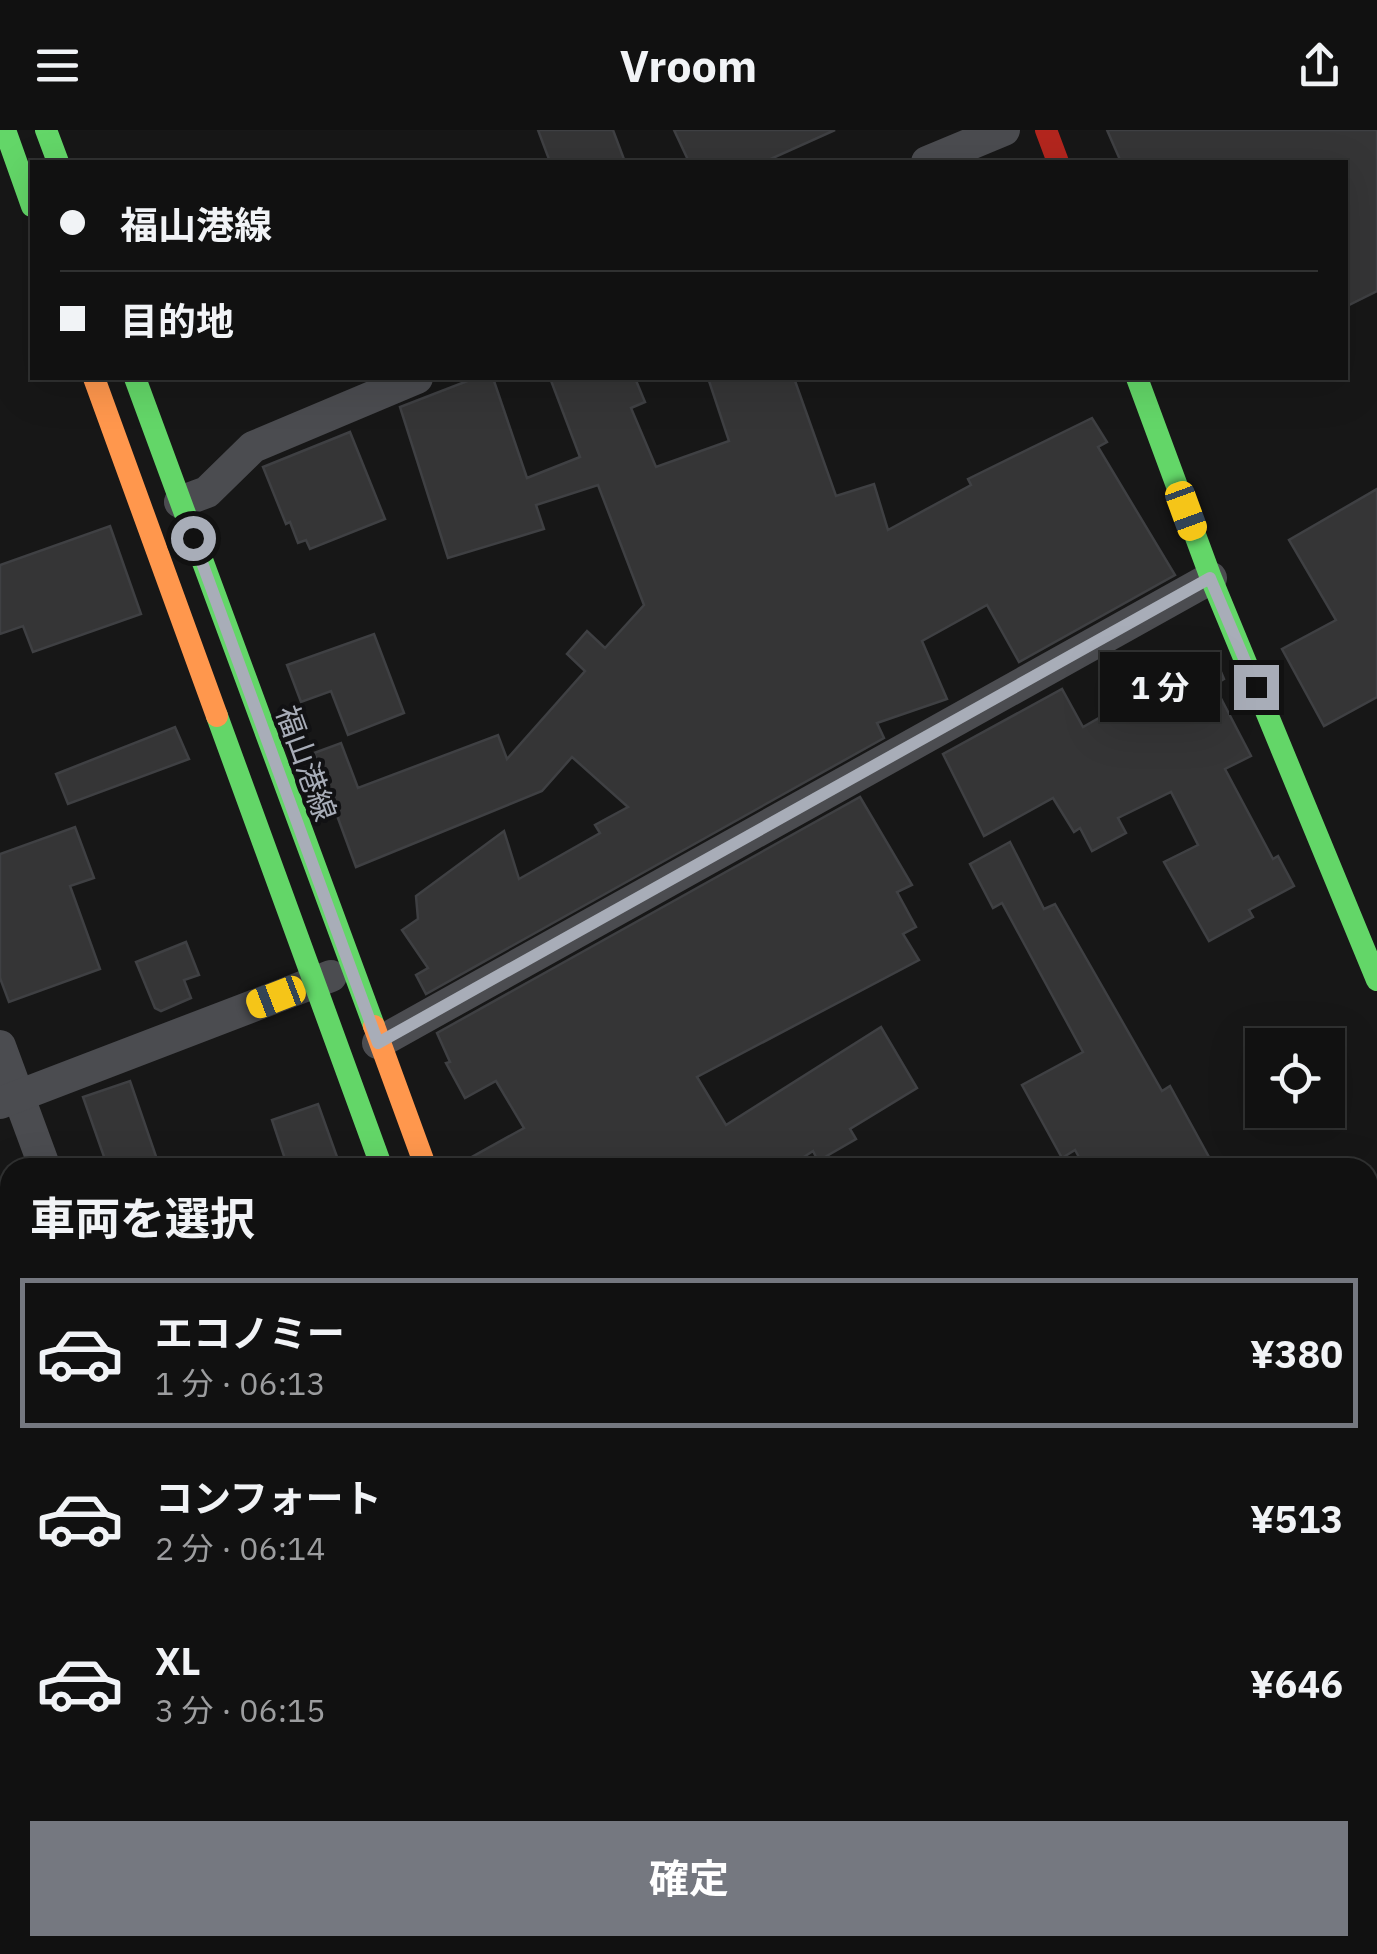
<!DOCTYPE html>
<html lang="ja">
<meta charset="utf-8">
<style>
:root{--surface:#111;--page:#1a1a1a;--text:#f1f3f6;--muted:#9c9d9f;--line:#303131;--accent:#757880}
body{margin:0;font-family:"IBM Plex Sans","Noto Sans JP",sans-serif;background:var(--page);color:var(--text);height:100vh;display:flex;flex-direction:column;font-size:38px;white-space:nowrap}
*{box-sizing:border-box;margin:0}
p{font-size:32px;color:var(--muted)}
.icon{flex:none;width:55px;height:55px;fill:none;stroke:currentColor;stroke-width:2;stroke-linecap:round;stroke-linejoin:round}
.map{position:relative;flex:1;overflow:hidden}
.drawer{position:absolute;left:0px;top:1028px;width:1378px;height:798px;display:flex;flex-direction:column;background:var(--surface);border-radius:30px 30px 0 0;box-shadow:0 10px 40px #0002,0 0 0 2px var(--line)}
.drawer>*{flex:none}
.hud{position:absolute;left:30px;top:30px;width:1318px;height:220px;border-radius:0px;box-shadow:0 10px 40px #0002,0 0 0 2px var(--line);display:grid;align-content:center;height:220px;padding:0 30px;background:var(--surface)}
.fabs{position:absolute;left:1245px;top:898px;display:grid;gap:20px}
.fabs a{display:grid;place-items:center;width:100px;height:100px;border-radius:0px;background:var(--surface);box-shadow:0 10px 40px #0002,0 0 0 2px var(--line);font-size:50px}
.end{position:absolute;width:45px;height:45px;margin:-22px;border:12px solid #a8adb8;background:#111;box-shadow:0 0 0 5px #111}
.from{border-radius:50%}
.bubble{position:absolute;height:70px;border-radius:0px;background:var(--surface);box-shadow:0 10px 40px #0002,0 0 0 2px var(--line);font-size:32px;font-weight:700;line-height:70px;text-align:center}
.car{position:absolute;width:30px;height:60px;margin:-30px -15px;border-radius:12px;box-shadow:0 0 8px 2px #0007;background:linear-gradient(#f5c518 24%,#345 0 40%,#f5c518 0 76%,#345 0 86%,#f5c518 0)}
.hud b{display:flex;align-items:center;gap:35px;height:95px;font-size:38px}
.hud b+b{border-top:2px solid var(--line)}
.hud i{width:25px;height:25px;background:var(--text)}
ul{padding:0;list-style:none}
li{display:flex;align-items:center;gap:30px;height:150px;margin:0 20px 15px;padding:0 10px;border:5px solid transparent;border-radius:0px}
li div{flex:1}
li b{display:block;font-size:38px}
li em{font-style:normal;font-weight:700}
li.selected{border-color:var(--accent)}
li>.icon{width:90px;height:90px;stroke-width:1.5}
h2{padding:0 30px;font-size:45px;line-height:120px}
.action{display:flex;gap:20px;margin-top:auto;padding:20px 30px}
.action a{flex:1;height:115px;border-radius:0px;background:var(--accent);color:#fff;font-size:40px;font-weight:700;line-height:115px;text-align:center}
header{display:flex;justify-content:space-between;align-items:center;height:130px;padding:0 30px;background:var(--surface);font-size:45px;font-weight:700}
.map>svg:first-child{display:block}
.building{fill:#353536;stroke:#3f4043;stroke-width:2.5}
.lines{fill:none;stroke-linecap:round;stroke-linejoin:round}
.street{stroke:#4b4c50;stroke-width:32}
.fast{stroke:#63d668;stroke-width:22}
.slow{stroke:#ff974d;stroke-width:22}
.jam{stroke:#b3261e;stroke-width:22}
.route{stroke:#a8adb8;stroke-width:12}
.labels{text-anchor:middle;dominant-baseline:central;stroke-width:8;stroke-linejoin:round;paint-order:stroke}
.street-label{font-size:30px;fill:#a8adb8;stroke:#111113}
</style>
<header><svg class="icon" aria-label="menu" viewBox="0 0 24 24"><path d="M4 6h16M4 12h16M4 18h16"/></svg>Vroom<svg class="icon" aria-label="share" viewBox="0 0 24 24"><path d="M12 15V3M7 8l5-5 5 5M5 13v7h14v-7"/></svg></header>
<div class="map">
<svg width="1377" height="1824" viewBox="0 0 1377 1824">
<rect width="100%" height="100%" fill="#171717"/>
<!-- building -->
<g class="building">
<path d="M538 0H613L625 32H550Z"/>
<path d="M674 0H835L764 32H689Z"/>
<path d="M1107 0H1377V161L1345 177V32H1121Z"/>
<path d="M475 248H493L527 348 580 327 550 248H635L645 272 631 278 656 337 729 311 708 248H794L836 366 874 354 888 400 971 355 968 349 1092 288 1107 312 1098 317 1175 445 1019 532 987 475 922 511 947 569 877 593 884 608 426 864 416 845 428 838 402 800 418 789 416 766 504 701 519 749 600 703 595 695 628 677 572 627 542 661 356 737 314 623 341 613 358 658 498 605 507 629 585 541 567 524 587 501 605 518 644 475 598 355 536 375 544 399 448 428 400 277Z"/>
<path d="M350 302 385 389 310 419 306 410 298 413 290 392 286 394 263 337Z"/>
<path d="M1377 359V567L1324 596 1282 519 1336 490 1289 410Z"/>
<path d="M110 396 141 484 33 522 23 496 0 504V435Z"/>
<path d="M374 504 404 583 348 605 331 561 301 572 287 535Z"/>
<path d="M1213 523 1224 549 1214 555 1251 626 1225 639 1273 729 1278 726 1294 756 1249 780 1253 787 1209 811 1164 732 1198 715 1171 662 1118 688 1126 703 1092 721 1080 698 1074 702 1053 668 984 706 943 624 1062 559 1083 597Z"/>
<path d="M175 597 189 629 68 674 56 644Z"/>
<path d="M860 667 912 755 897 762 916 797 903 804 919 830 697 947 726 995 881 897 917 958 850 999 856 1009 818 1031 813 1021 787 1038H452L524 998 496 951 465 968 446 933 450 932 437 903Z"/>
<path d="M75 697 94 748 70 756 100 839 9 872 0 848V724Z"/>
<path d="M1010 712 1044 779 1055 774 1162 961 1170 956 1215 1038H1085L1075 1020 1062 1028 1022 955 1083 922 1002 773 993 778 970 734Z"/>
<path d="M186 812 199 845 184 850 191 868 161 881 155 878 136 832Z"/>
<path d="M130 951 160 1038H108L83 967Z"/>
<path d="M318 974 341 1038H288L272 990Z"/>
</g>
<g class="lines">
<!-- street -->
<g class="street">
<path d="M927 32 1004 0"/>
<path d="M180 372 207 362 253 317 417 248"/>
<path d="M378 913 1211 448"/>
<path d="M0 916 45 1038"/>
<path d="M0 973 331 846"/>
<path d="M1368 1151 1377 1147"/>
<path d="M0 1581 10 1577"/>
<path d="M0 1789 10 1784"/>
<path d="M1297 1815 1299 1824"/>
<path d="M684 1824 686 1815"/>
</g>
<!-- fast -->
<g class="fast">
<path d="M5 0 32 76"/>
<path d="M46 0 58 32"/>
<path d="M135 248 374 896"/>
<path d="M1137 248 1211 448 1377 850"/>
<path d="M217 586 382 1038"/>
<path d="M490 1824 493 1815"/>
<path d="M526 1824 528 1815"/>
</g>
<!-- slow -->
<g class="slow">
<path d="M94 248 217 586"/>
<path d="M374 896 426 1038"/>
</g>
<!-- jam -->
<path class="jam" d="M1046 0 1058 32"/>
</g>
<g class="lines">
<!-- route -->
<path class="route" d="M193 408 378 913 1210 448 1256 557"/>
</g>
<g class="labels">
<!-- street labels -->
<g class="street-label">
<text transform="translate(307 633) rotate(70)">福山港線</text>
</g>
</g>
</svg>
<div class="fabs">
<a><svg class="icon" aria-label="locate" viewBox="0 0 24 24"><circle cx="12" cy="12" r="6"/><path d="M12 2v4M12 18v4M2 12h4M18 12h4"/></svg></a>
</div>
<i class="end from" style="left:193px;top:408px"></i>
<i class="end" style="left:1256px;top:557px"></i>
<div class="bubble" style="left:1100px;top:522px;width:120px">1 分</div>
<i class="car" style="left:1186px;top:381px;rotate:160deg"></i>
<i class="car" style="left:276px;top:867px;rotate:249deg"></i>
<div class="hud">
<b><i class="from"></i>福山港線</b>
<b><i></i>目的地</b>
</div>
<section class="drawer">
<h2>車両を選択</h2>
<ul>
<li class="selected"><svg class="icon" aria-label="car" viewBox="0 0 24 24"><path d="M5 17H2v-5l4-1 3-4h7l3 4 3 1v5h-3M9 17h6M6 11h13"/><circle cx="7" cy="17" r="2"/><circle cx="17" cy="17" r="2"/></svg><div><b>エコノミー</b><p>1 分 · 06:13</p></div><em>¥380</em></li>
<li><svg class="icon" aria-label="car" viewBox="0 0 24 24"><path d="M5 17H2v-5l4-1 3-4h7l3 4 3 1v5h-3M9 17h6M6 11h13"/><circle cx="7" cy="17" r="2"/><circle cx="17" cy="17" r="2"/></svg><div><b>コンフォート</b><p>2 分 · 06:14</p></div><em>¥513</em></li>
<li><svg class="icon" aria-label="car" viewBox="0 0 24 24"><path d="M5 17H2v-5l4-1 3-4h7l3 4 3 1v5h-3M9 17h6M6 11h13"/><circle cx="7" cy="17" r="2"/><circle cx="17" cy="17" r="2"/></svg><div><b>XL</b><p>3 分 · 06:15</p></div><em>¥646</em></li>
</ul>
<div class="action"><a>確定</a></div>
</section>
</div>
